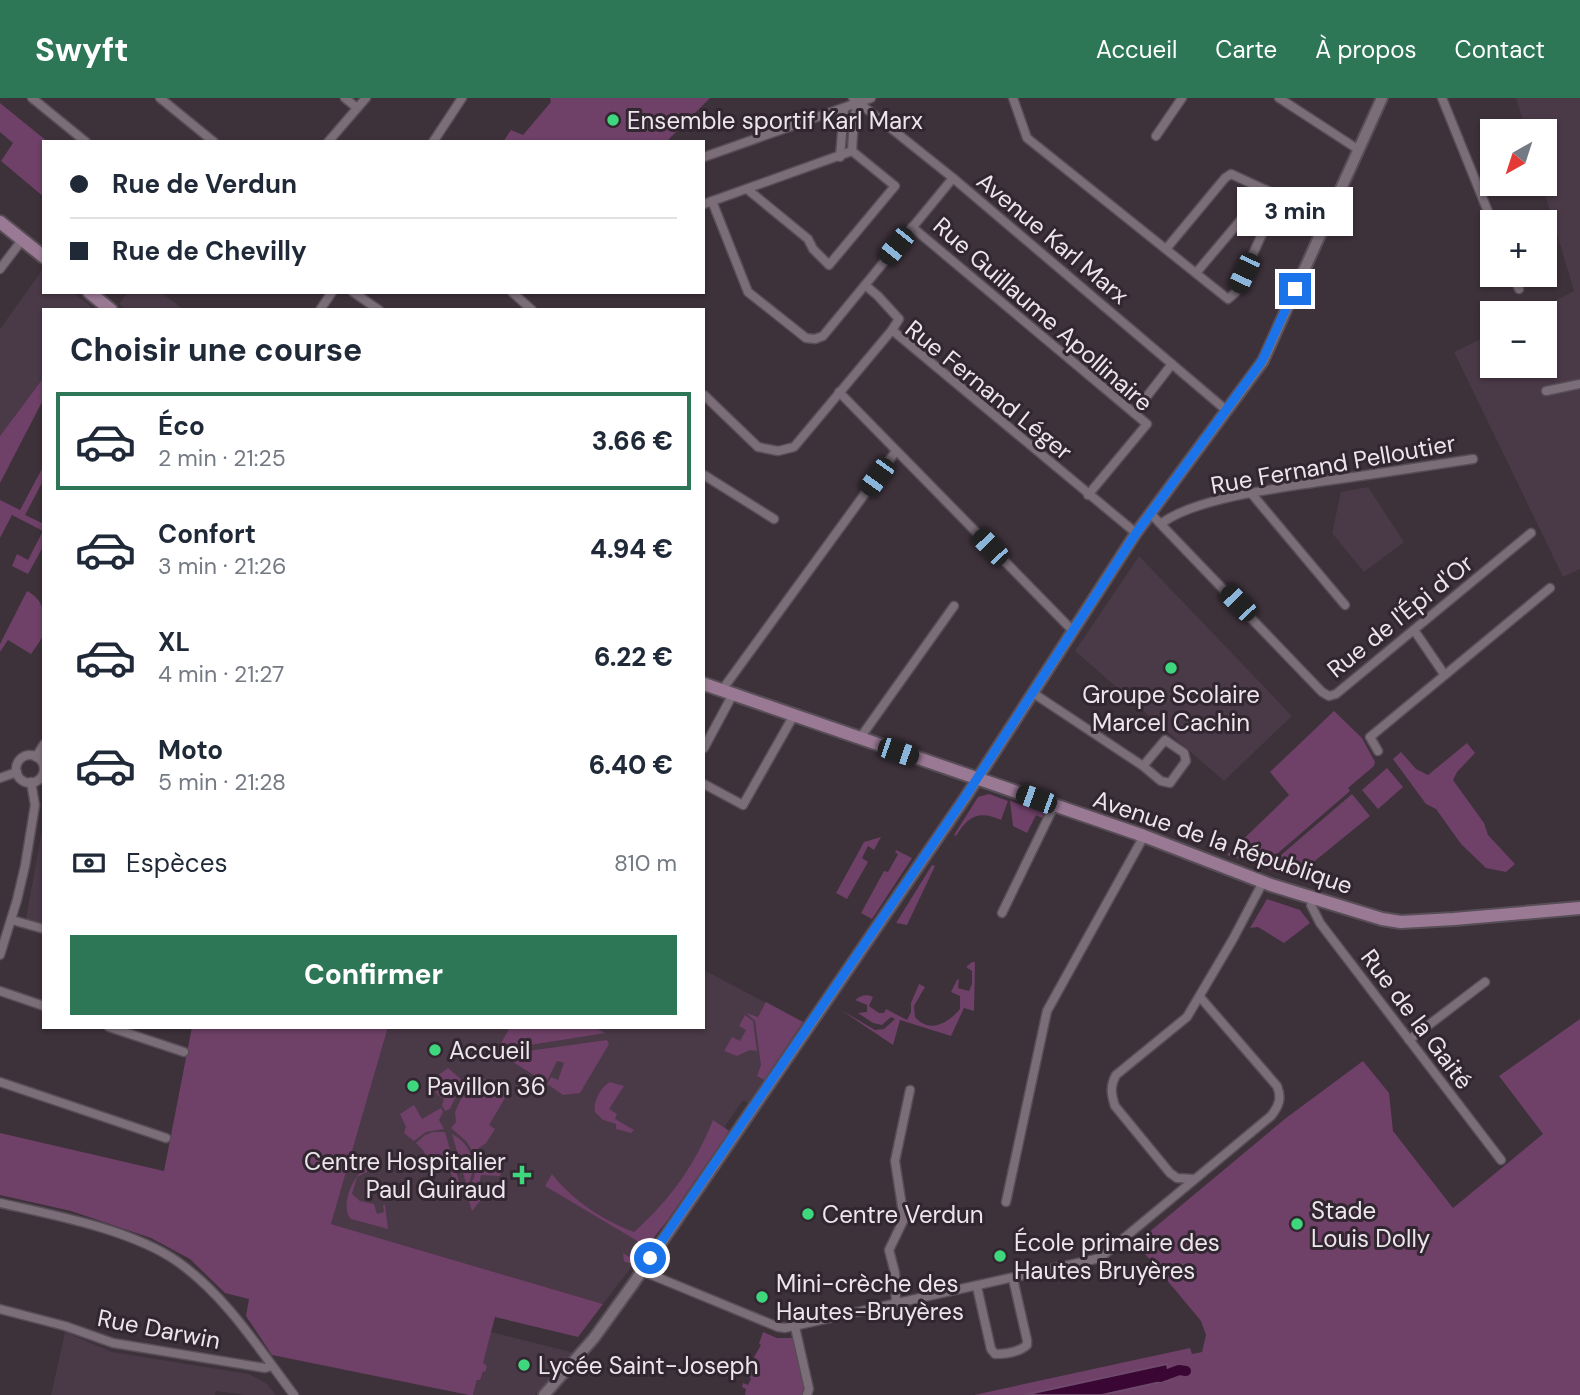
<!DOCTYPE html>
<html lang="fr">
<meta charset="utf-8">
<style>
:root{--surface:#fff;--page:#f6f6f7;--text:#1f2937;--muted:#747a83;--line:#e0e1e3;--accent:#2d7756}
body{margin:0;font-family:"DM Sans",sans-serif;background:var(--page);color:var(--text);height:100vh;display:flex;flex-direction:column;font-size:26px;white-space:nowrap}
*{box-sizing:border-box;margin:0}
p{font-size:23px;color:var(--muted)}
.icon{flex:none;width:38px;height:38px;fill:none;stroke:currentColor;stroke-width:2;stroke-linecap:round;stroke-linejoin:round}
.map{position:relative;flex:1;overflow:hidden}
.details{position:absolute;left:42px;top:210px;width:663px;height:721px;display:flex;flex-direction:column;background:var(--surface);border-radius:0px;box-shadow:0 2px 5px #0004}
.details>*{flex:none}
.top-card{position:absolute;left:42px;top:42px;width:663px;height:154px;border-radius:0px;box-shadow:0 2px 5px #0004;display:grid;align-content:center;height:154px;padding:0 28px;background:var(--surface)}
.needle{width:46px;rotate:219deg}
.controls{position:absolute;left:1480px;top:21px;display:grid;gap:14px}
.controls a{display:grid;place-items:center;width:77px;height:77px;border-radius:0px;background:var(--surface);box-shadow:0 2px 5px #0004;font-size:35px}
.end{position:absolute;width:32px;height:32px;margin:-16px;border:9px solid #1a73e8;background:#fff;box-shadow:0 0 0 4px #fff}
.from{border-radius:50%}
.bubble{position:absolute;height:49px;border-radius:0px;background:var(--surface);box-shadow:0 2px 5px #0004;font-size:23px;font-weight:800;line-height:49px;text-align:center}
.car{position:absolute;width:21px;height:42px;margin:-21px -10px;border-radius:9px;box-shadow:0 0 5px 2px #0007;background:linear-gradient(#222 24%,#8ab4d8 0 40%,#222 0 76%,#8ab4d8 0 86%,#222 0)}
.top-card b{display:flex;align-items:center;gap:24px;height:66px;font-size:26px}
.top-card b+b{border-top:2px solid var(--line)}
.top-card i{width:18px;height:18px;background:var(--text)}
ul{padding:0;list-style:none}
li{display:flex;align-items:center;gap:21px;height:98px;margin:0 14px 10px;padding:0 14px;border:4px solid transparent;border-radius:0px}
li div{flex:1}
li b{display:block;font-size:26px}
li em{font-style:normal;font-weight:800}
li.current{border-color:var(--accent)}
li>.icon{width:63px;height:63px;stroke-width:1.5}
h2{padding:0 28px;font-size:32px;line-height:84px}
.pay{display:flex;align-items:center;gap:18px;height:77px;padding:0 28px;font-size:26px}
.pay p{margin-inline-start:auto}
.cta{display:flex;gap:14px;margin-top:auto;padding:14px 28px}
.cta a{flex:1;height:80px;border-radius:0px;background:var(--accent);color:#fff;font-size:28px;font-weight:800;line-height:80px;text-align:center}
header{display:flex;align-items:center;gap:42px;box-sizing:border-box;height:98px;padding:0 35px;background:var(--accent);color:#fff}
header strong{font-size:33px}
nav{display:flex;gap:38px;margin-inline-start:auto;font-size:24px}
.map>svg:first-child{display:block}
.built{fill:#4a3947}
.green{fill:#6f4068}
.water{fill:#3a0735;stroke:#704a6c;stroke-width:2}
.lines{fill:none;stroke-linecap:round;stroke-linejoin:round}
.canal{stroke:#3a0735;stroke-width:10}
.minor-casing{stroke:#584e57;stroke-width:11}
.tertiary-casing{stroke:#584e57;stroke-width:14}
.secondary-casing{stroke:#584e57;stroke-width:16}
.minor{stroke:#7b6e79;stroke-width:8}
.tertiary{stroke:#7b6e79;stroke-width:10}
.secondary{stroke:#9a7995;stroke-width:12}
.route{stroke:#1a73e8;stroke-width:9}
.poi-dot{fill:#3fd77d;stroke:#322730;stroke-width:2.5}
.labels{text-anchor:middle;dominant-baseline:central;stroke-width:6;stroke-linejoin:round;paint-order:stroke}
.poi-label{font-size:24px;fill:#ede5ec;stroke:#322730;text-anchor:start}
.street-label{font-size:24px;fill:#ede5ec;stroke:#322730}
</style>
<header>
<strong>Swyft</strong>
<nav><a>Accueil</a><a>Carte</a><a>À propos</a><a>Contact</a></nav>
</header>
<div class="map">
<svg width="1580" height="1297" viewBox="0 0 1580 1297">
<rect width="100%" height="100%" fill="#3d313a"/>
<!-- built -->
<g class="built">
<path d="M1516 0H1580V471L1563 479 1454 254 1493 235V268H1545V215H1531L1574 193 1542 86H1545V33H1526Z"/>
<path d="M43 171 44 194H73L94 211 44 212V279L0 338V231Z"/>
<path d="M128 194H161L184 212H126L119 206Z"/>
<path d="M1368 389 1404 444 1364 474 1332 435 1341 394Z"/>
<path d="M1139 458 1292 618 1224 683 1075 553Z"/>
<path d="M44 722V828L28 823 26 820Z"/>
<path d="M704 872 802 924 748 1005 743 1002 739 1008 725 1028 729 1033 667 1123 603 1206 331 1126 388 929H704Z"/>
<path d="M65 1234 112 1254 249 1276 267 1286 276 1297H245L216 1293 215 1297H51Z"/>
<path d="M491 1234 575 1255 535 1297H473Z"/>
</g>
<!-- green -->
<g class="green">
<path d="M550 0H710L666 44H503L511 32 523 37 551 4Z"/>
<path d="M0 5 48 44H44V99L1 63 13 45 0 34Z"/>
<path d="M44 279V300L0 385V338Z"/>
<path d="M44 367V381L25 417 44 426V447L28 476 12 468 17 456 28 462 43 433 12 417 0 440V402L20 412Z"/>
<path d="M27 493C43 501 49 519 43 537 41 543 35 550 31 556L8 542 0 554V546Z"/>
<path d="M1334 613 1362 640 1375 664 1374 668 1348 690 1350 693 1262 769 1227 757 1289 697 1270 674Z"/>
<path d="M1467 645 1475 655 1457 674 1453 682 1484 725 1488 737 1515 766 1506 774 1486 770 1461 746 1436 711 1426 706 1393 661 1401 654 1416 671 1428 677Z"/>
<path d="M1387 670 1403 689 1378 711 1362 692Z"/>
<path d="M989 696 1008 703 1001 722C979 712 968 718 956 738L954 737 978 699Z"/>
<path d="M1352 696 1370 718 1294 780 1266 770Z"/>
<path d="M1010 703 1045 715 1042 720 1036 717 1027 735 1013 728Z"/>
<path d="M881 739 874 752 868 748 862 760 868 764 847 801 836 795 864 744Z"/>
<path d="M896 752 912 760 872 821 861 815 884 773 888 774 898 756 895 754Z"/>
<path d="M932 767 935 768 907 827 896 825Z"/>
<path d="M1267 801 1300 812 1310 825 1284 845 1258 829 1250 830Z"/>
<path d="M972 864H975L974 913 964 910 951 938 900 922 893 947 841 912 875 932 884 931 895 921 891 919 882 927 873 925 858 915 867 914V907L855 902C861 897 867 896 873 899L869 908 879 915H884L886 911 907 922 911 914V905L919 886 925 889 914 908 915 919C930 936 948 925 960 911V898L951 894 957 882 959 881 958 890 969 893 972 886V873L966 869Z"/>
<path d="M766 904 803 924 764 982 757 978 761 967 755 923 746 915 758 919Z"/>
<path d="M745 917 753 923 757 953 750 952 737 958 724 953 732 939 740 943 746 932 739 928Z"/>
<path d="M1580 921V1297H974L1190 1250 1192 1256 1202 1254 1206 1237 1201 1223 1136 1145 1286 1020 1363 963 1389 995 1393 1033 1453 1110 1543 1036 1499 978Z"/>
<path d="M192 929H388L331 1126 603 1206 578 1239 495 1219 483 1265 487 1268 485 1274 483 1273 480 1282H477L473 1297H469L272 1257 246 1218 249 1201 225 1195 190 1161 151 1140 71 1113 0 1097V1035L164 1073Z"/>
<path d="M510 929H594L605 935 505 951 500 947Z"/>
<path d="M607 942 609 946 580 995 563 997 547 986 551 979 558 982 564 965 557 963 546 985 507 960 506 956Z"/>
<path d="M448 970 463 983 450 1011 445 1013 442 1007 444 1001 438 997 429 984Z"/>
<path d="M477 977 505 991 508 995 489 1027 495 1031 486 1045 473 1054 466 1043 451 1030 456 1024 455 1014 470 981Z"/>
<path d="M610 984 624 988 609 1011 617 1016 615 1021 634 1032 631 1035 616 1031V1026L603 1022 595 1014C593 1003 601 989 610 984Z"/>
<path d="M414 1007 422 1021 441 1010 443 1014 439 1022 444 1031 426 1034 414 1043 404 1035 406 1029 400 1016Z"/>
<path d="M713 1022 729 1033 667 1123 633 1165H628L624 1163 623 1155 629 1159 639 1144 545 1088 552 1076C573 1103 603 1122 634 1134 670 1102 695 1067 713 1022Z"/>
<path d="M433 1034H445L462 1094C448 1103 434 1103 420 1093L440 1088 444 1099 454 1096 452 1088 454 1085 447 1061 429 1065 423 1052 416 1045 425 1037Z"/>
<path d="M452 1036C473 1047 478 1069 467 1089Z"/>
<path d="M476 1065 493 1068 501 1073 500 1078 481 1077 478 1091 486 1095 472 1113 466 1094 474 1080Z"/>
<path d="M364 1069H367V1074L357 1079 352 1096 360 1103 374 1106 377 1116 384 1114 383 1107H385L388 1131 351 1121C340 1109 352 1079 364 1072Z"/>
<path d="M763 1234 777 1240H794L804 1292 803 1297H745L746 1291 742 1289 743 1285 748 1287 751 1281 749 1279 756 1263 754 1259 761 1247 759 1246Z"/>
</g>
<!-- water -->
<path class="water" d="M1167 1266 1170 1282 1102 1297H1024Z"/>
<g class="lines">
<!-- canal -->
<path class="canal" d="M1160 1279 1179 1272 1186 1273"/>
<!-- minor casing -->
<g class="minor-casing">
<g id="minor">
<path d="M32 0 86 44"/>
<path d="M160 0 214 44"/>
<path d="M345 0 357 10"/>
<path d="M853 0 953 80 1226 312"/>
<path d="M1013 0 1027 40 1228 201 1235 195 1279 99"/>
<path d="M1279 0 1359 52"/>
<path d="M1442 0 1493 126"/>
<path d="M1156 38 1182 0"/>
<path d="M328 44 366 0"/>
<path d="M433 44 462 0"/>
<path d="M852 53 854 18 859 5"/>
<path d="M704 59 871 0"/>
<path d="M840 59 844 11"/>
<path d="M747 91 808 141 813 151 829 167 895 88 852 53"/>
<path d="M712 103 748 194 806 240 815 241 823 238 865 187"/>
<path d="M704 106 852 53"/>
<path d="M912 129 1147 326 1088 397"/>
<path d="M1166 151 1225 80 1231 76 1327 120"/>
<path d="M0 171 22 142"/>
<path d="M1196 175 1266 92"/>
<path d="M1513 177 1519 191"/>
<path d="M353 194 379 212"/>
<path d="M512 194 532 212"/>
<path d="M320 212 332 194"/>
<path d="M892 232 1136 435"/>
<path d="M1546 293 1580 286"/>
<path d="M839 294 1073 533"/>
<path d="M704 297 758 349 778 353 794 349 892 232 899 221 878 198 865 187 953 80"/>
<path d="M1134 315 1172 266"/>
<path d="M704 377 774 421"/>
<path d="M1251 395 1345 507"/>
<path d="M1150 415 1322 594 1329 598 1336 596 1531 435"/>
<path d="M1162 425C1196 400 1275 391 1318 384 1369 377 1421 369 1473 361"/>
<path d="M1414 532 1444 576"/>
<path d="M722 592 896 353"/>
<path d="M1033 595 1143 668 1161 683 1170 685 1186 663 1184 655 1165 642 1143 668"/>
<path d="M860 640 954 508"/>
<path d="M704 650 733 596"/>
<path d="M1378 653 1370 639 1550 490"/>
<circle cx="30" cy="671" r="14"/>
<path d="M36 659 44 646"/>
<path d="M0 680 17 674"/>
<path d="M704 686 743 707 794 617"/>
<path d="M1313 800 1311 807 1320 825 1501 1062"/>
<path d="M1002 815 1054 708"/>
<path d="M12 822 44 831"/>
<path d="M0 857 17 802 25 768 35 707 31 684"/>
<path d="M0 893 44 908"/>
<path d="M109 929 184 954"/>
<path d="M1409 942 1485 884"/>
<path d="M0 984 166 1040"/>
<path d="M1194 1081 1177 1080 1170 1075 1115 1008C1111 996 1110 988 1116 977L1187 919 1233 841 1263 784"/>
<path d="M1006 1104 1047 913 1144 738"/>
<path d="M0 1105C54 1117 133 1132 178 1164 226 1198 259 1251 294 1297"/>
<path d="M642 1173 778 1229 785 1230 1100 1160 1271 1018C1279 1008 1282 1000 1277 988L1200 899"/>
<path d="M977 1189 991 1251 995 1256C1005 1256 1019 1254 1027 1247V1242L1013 1181"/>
<path d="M896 1206 895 1175 889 1152 904 1121 895 1063 910 992"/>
<path d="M0 1211 65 1228 113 1245 265 1270 272 1268"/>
<path d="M795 1229 809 1291 807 1297"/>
</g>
</g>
<!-- tertiary casing -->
<g class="tertiary-casing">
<path id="tertiary" d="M544 1297 594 1240 633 1186 965 700 1136 435 1263 263 1382 0"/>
</g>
<!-- secondary casing -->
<g class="secondary-casing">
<g id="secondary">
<path d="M0 124 44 159"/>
<path d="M89 194 111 212"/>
<path d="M704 586 1144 738 1271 787 1382 821 1401 824 1454 821 1580 810"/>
</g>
</g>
<!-- minor -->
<use href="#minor" class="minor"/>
<!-- tertiary -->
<use href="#tertiary" class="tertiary"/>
<!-- secondary -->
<use href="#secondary" class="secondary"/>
</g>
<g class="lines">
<!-- route -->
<path class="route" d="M650 1160 967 696 1136 435 1262 263 1295 191"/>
</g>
<!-- markers -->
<g class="poi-dot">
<circle cx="613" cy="22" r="7"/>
<circle cx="1171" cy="570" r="7"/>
<circle cx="435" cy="952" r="7"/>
<circle cx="413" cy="988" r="7"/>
<path d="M518.5 1066.5h7v7h7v7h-7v7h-7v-7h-7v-7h7z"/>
<circle cx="808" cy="1116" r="7"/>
<circle cx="1297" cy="1126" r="7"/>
<circle cx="1000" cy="1158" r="7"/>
<circle cx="762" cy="1199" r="7"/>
<circle cx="524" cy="1267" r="7"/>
</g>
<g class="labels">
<!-- poi labels -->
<g class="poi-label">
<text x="627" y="22">Ensemble sportif Karl Marx</text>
<text x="1171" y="596" text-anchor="middle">Groupe Scolaire<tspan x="1171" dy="28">Marcel Cachin</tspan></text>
<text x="449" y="952">Accueil</text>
<text x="427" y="988">Pavillon 36</text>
<text x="506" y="1063" text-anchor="end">Centre Hospitalier<tspan x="506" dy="28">Paul Guiraud</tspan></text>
<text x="1311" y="1112">Stade<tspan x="1311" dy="28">Louis Dolly</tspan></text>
<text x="822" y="1116">Centre Verdun</text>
<text x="1014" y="1144">École primaire des<tspan x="1014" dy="28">Hautes Bruyères</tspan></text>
<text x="776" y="1185">Mini-crèche des<tspan x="776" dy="28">Hautes-Bruyères</tspan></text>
<text x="538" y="1267">Lycée Saint-Joseph</text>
</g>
<!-- street labels -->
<g class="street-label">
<text transform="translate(1053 140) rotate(40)">Avenue Karl Marx</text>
<text transform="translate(1043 216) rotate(41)">Rue Guillaume Apollinaire</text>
<text transform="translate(989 292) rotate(39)">Rue Fernand Léger</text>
<text transform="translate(1333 366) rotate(-10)">Rue Fernand Pelloutier</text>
<text transform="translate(1400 518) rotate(-39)">Rue de l'Épi d'Or</text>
<text transform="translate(1223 744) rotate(19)">Avenue de la République</text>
<text transform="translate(1417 921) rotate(53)">Rue de la Gaité</text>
<text transform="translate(159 1231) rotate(11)">Rue Darwin</text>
</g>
</g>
</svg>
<div class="controls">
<a><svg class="needle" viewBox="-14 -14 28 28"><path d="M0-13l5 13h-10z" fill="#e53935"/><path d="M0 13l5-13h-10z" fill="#747a83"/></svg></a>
<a>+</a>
<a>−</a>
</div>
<i class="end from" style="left:650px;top:1160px"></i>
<i class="end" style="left:1295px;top:191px"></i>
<div class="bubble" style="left:1237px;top:89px;width:116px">3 min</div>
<i class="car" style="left:896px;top:148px;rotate:219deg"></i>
<i class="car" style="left:1244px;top:175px;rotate:205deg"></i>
<i class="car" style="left:877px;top:379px;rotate:216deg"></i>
<i class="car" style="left:990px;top:449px;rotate:316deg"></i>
<i class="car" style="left:1238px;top:505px;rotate:316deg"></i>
<i class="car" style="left:898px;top:654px;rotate:109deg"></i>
<i class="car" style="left:1036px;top:701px;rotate:290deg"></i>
<div class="top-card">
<b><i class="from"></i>Rue de Verdun</b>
<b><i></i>Rue de Chevilly</b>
</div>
<section class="details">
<h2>Choisir une course</h2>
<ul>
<li class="current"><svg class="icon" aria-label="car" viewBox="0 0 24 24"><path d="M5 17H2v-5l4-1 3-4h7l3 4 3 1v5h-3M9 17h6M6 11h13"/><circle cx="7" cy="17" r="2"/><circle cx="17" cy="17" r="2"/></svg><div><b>Éco</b><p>2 min · 21:25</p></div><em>3.66 €</em></li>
<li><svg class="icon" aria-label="car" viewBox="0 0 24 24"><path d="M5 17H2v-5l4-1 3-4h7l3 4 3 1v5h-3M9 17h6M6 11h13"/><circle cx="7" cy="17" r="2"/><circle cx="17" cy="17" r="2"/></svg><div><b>Confort</b><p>3 min · 21:26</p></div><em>4.94 €</em></li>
<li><svg class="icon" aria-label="car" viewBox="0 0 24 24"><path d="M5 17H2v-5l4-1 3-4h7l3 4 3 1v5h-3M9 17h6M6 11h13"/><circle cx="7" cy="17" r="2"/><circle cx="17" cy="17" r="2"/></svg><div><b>XL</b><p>4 min · 21:27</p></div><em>6.22 €</em></li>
<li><svg class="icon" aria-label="car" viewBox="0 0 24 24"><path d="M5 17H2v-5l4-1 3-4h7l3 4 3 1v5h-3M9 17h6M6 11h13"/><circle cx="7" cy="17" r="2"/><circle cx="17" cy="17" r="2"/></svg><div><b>Moto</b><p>5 min · 21:28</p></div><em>6.40 €</em></li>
</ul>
<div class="pay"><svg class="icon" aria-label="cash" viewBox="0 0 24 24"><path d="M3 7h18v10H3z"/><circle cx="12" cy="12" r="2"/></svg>Espèces<p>810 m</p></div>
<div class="cta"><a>Confirmer</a></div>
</section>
</div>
